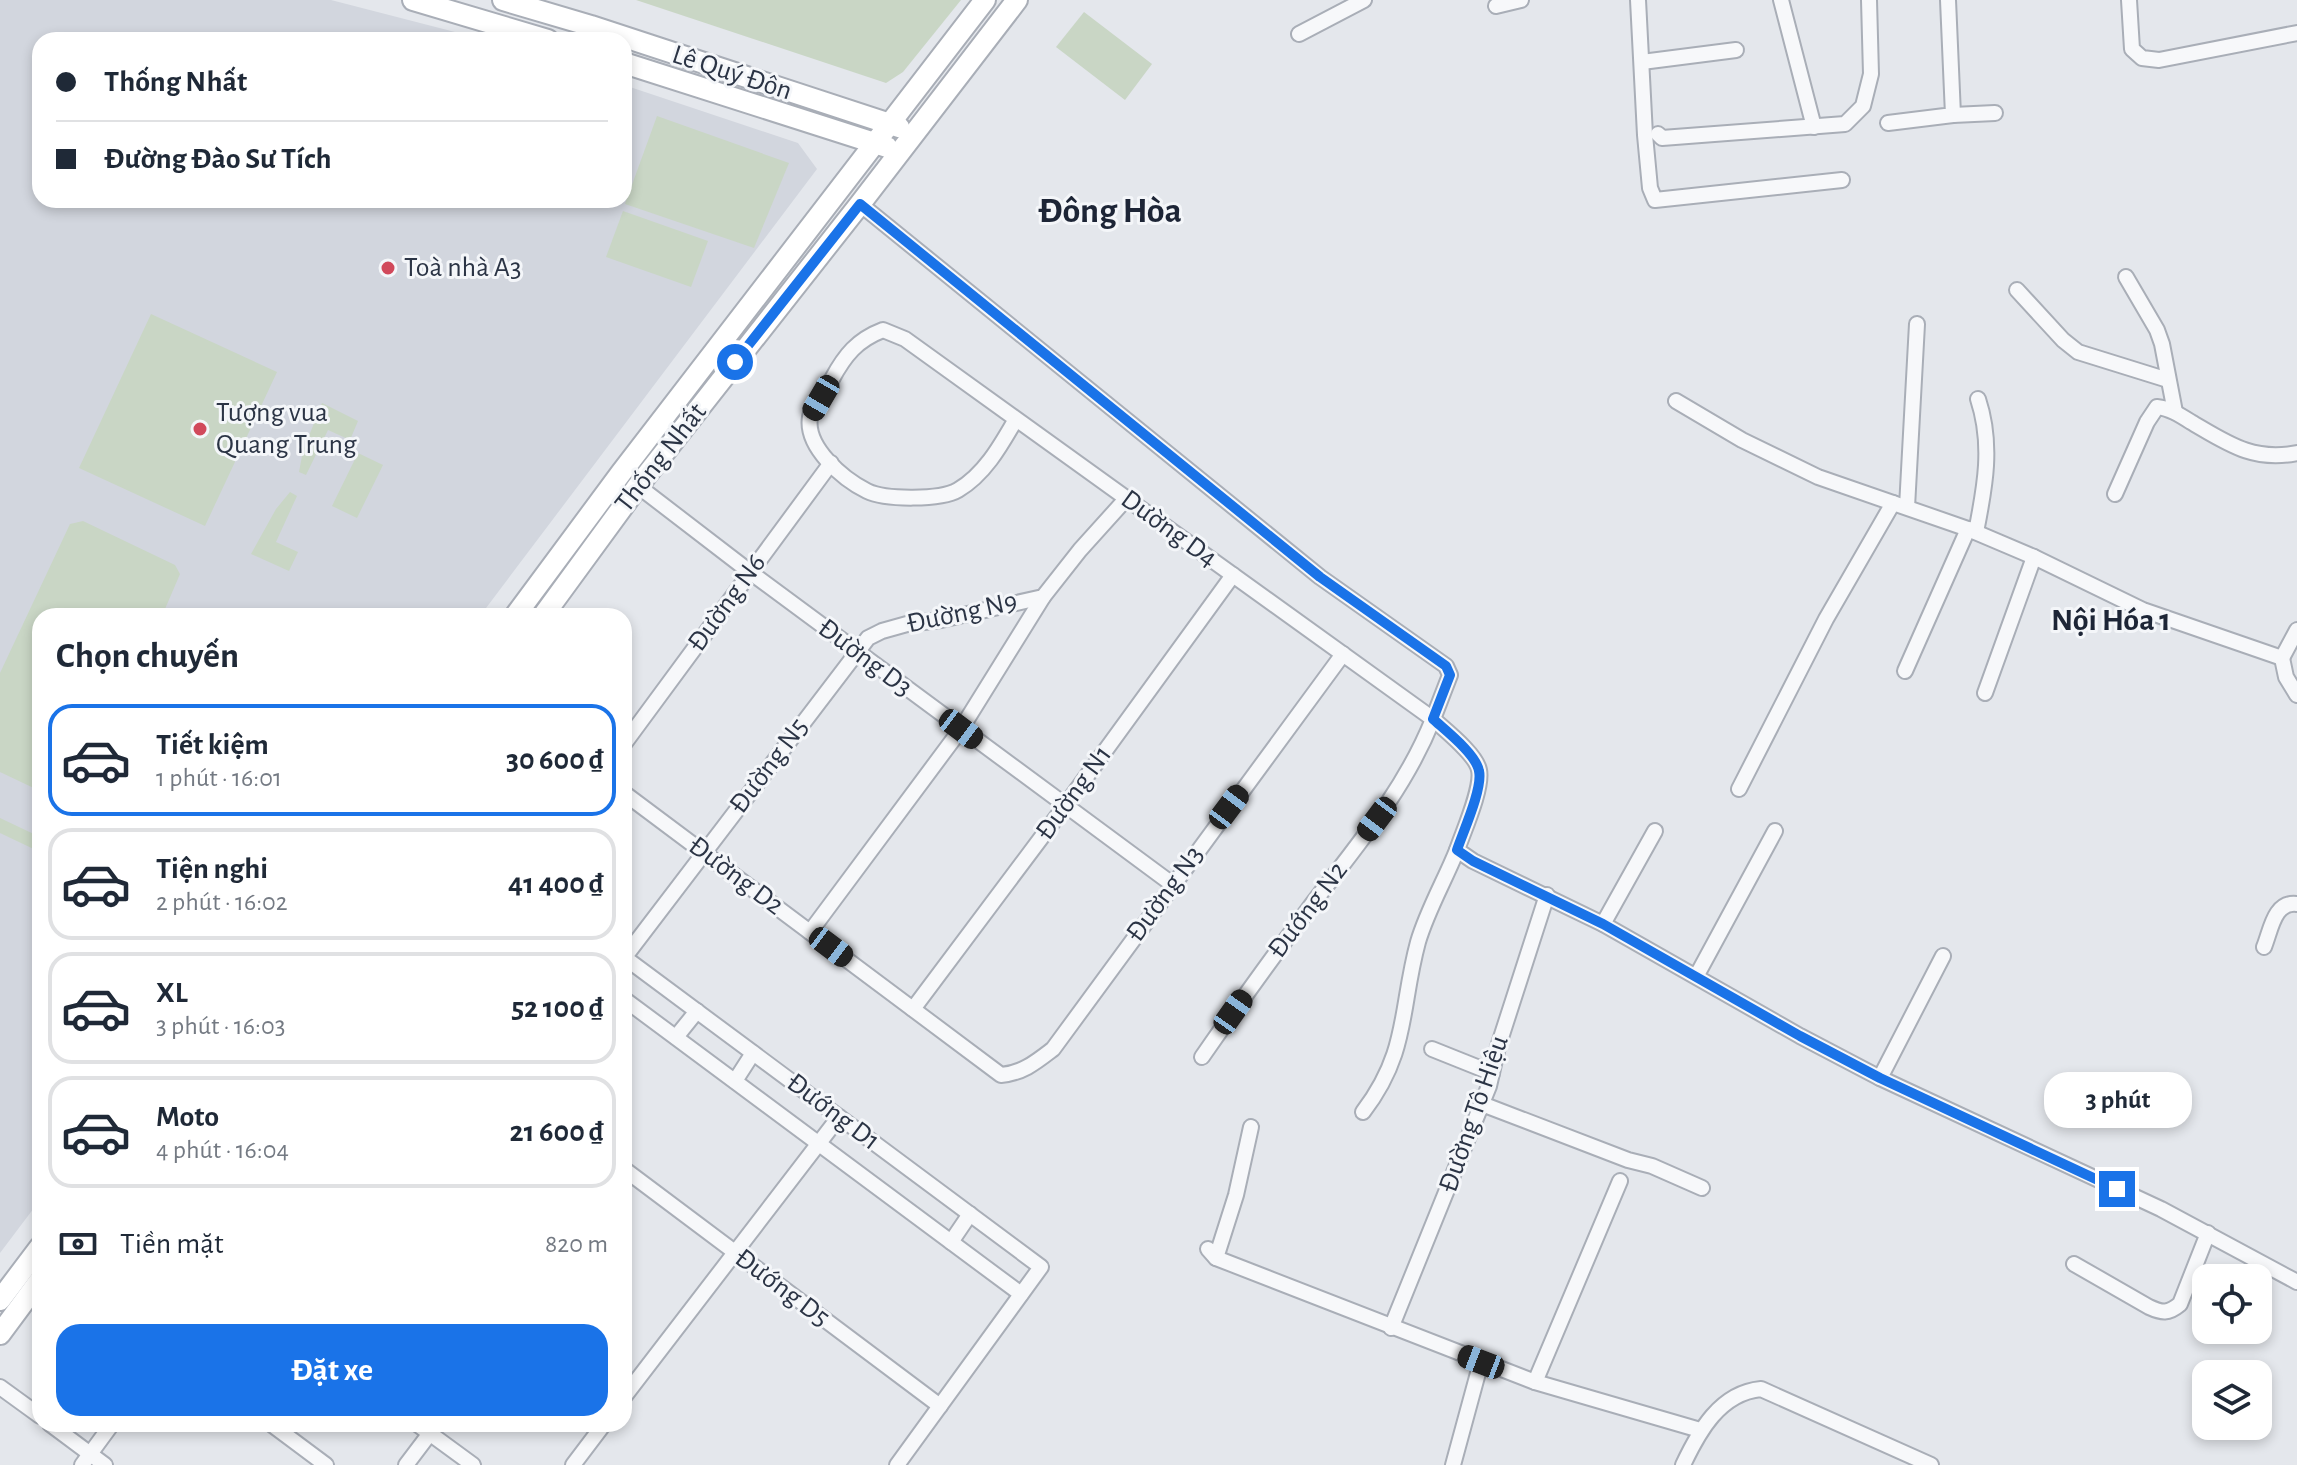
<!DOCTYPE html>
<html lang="vi">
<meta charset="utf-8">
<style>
:root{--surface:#fff;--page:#f6f6f7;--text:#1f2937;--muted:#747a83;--line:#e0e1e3;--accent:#1a73e8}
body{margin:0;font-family:"Alegreya Sans",sans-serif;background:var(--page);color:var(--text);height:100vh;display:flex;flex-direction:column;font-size:30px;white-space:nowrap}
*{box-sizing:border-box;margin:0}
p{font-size:26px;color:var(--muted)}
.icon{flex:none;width:44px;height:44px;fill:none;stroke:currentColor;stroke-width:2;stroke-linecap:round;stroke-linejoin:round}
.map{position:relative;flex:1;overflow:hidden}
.details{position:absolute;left:32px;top:608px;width:600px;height:824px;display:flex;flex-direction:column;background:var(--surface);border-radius:24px;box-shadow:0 4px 12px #0003}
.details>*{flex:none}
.guide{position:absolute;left:32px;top:32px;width:600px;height:176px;border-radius:24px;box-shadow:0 4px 12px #0003;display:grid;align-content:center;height:176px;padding:0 24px;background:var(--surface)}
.tools{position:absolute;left:2192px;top:1264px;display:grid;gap:16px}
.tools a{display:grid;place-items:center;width:80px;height:80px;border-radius:16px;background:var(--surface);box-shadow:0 4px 12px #0003;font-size:40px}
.end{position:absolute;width:36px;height:36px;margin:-18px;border:10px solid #1a73e8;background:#fff;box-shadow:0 0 0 4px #fff}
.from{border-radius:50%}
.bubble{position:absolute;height:56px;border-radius:24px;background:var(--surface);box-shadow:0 4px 12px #0003;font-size:26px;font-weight:700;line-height:56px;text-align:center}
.car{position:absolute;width:24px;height:48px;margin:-24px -12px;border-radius:10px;box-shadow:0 0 6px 2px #0007;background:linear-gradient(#222 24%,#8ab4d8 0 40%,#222 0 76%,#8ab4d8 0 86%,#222 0)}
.guide b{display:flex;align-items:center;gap:28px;height:76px;font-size:30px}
.guide b+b{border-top:2px solid var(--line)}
.guide i{width:20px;height:20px;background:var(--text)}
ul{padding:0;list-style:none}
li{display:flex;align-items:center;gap:24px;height:112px;margin:0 16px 12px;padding:0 8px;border:4px solid var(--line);border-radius:24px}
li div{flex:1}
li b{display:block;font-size:30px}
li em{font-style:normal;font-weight:700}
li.current{border-color:var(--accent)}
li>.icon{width:72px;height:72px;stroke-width:1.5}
h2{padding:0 24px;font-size:36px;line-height:96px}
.pay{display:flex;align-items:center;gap:20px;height:88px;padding:0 24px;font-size:30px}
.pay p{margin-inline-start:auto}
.button{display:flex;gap:16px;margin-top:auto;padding:16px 24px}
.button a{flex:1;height:92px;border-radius:24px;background:var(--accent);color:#fff;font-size:32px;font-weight:700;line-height:92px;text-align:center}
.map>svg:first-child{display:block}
.built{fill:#d2d6de}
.green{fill:#c9d6c5}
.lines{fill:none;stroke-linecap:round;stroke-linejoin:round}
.street-casing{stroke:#a9aeb7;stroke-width:18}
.secondary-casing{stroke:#a9aeb7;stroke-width:24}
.street{stroke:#f7f8fa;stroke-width:14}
.secondary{stroke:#fff;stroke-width:20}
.route{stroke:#1a73e8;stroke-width:10}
.poi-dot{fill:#d1495b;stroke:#f4f6f9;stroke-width:3}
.labels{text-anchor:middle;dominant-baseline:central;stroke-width:6;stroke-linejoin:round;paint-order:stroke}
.street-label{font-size:28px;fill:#2b3445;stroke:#f4f6f9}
.poi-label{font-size:28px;fill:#2b3445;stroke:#f4f6f9;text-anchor:start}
.quarter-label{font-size:32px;font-weight:bold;fill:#1d2536;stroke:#f4f6f9}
.district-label{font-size:36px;font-weight:bold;fill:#1d2536;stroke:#f4f6f9}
</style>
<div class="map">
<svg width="2297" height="1465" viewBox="0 0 2297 1465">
<rect width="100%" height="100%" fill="#e4e7ec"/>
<!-- built -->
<path class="built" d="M0 0H331L486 40H40V200H624V85L798 143 817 169 480 616H40V1200L0 1253Z"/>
<!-- green -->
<g class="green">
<path d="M636 0H961L903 72 886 83Z"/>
<path d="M1084 12 1152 64 1125 100 1056 47Z"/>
<path d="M657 116 789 163 754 248 625 204Z"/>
<path d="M623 211 708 241 691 287 606 257Z"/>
<path d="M151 314 277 372 205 526 79 468Z"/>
<path d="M322 403 358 421 350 440 328 430 306 475 299 472 303 451Z"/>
<path d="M358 453 383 465 357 518 332 506Z"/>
<path d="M290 492 297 496 276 542 298 552 289 571 251 554 276 509Z"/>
<path d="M83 521 175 565 180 574 162 616H40V791L0 772V673L70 524Z"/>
<path d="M0 818 40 837V852L0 833Z"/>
</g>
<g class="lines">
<!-- street casing -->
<g class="street-casing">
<g id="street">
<path d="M1638 0 1645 135 1650 188 1655 200 1842 180"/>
<path d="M1781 0 1814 127"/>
<path d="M2129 0 2132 49 2142 58 2159 60 2297 33"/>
<path d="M1496 6 1521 0"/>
<path d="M1299 34 1364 0"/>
<path d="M1642 62 1736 50"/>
<path d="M1953 115 1995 113"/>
<path d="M1888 123 1953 115 1948 0"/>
<path d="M1658 134 1662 138 1845 124 1863 106 1871 74 1869 0"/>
<path d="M860 204 1320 577 1446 666 1450 675 1433 719C1445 730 1476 754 1479 770 1483 788 1463 832 1457 850L1473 861 1603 924 1800 1036 1880 1078 2161 1209 2297 1282"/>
<path d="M2126 277 2157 330 2162 344 2175 412"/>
<path d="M2017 290 2063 340 2078 352 2168 380"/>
<path d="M1676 401 1742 440 1818 477 1968 529 2034 557 2143 610 2282 658 2297 630"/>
<path d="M1016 419C1001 445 985 474 958 490 941 500 885 500 867 491 843 479 805 447 810 417 812 405 826 390 832 379 845 355 857 340 883 330L905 339 1433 719C1405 789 1359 843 1313 903 1275 954 1238 1005 1202 1057"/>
<path d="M638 486 750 572 1172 884"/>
<path d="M2115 494 2147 422 2157 407C2169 408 2180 415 2191 422 2227 443 2253 462 2297 453"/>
<path d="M1907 507 1917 324"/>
<path d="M1976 532C1985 487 1993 444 1978 399"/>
<path d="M2282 658 2286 677 2297 695"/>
<path d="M1905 671 1968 529"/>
<path d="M1985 693 2034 557"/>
<path d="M624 744 831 463"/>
<path d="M1739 789 1826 619 1893 503"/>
<path d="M624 793 1001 1075C1023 1073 1036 1062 1053 1049L1343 654"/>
<path d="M1603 924 1655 831"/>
<path d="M810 932 961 729 1043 597"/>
<path d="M2264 947C2271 930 2274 901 2297 904"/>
<path d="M624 957 1041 1267 897 1465"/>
<path d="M624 958 868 638 882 631 907 624 941 620 1043 597 1080 550 1126 499"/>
<path d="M1697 975 1775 831"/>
<path d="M624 999 1021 1294"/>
<path d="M913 1009 1065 806 1233 575"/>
<path d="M676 1037 697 1011"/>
<path d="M1432 1049 1492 1073"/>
<path d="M1880 1078 1943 956"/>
<path d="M735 1081 753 1053"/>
<path d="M1482 1104 1628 1160 1652 1166 1702 1188"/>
<path d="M1363 1112C1409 1052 1400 1008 1418 942 1427 911 1445 880 1457 850"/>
<path d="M624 1169 940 1406"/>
<path d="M951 1242 970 1214"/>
<path d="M1208 1249 1216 1258 1535 1382 1700 1430"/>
<path d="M1216 1258 1236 1195 1251 1127"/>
<path d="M2074 1264 2149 1307C2162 1313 2168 1314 2180 1304L2208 1233"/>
<path d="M1391 1328 1489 1086 1498 1047 1547 895"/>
<path d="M1535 1382 1620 1181"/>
<path d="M0 1387 40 1416"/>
<path d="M624 1397 839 1117"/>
<path d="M50 1424 105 1465"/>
<path d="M271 1424 326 1465"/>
<path d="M417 1424 473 1465"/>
<path d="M82 1465 112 1424"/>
<path d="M406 1465 437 1424"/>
<path d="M573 1465 604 1424"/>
<path d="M1453 1465 1481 1362"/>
<path d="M1683 1465C1699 1431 1720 1393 1761 1389L1931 1465"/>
</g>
</g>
<!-- secondary casing -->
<g class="secondary-casing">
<g id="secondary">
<path d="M413 0 548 40"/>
<path d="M503 0 591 26 899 127"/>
<path d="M624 63 887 147"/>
<path d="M515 616 621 473 985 0"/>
<path d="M543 616 638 486 860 204 1017 0"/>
<path d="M0 1300 40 1247"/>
<path d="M0 1334 40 1280"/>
</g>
</g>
<!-- street -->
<use href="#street" class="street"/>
<!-- secondary -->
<use href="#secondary" class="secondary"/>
</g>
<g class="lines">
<!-- route -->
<path class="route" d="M735 362 860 204 1320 577 1446 666 1450 675 1433 719C1445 730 1476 754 1479 771 1483 788 1463 832 1457 850L1473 861 1603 924 1800 1036 1880 1078 2117 1189"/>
</g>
<!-- markers -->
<g class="poi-dot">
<circle cx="388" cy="268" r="8"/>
<circle cx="200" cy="429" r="8"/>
</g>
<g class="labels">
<!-- street labels -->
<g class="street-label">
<text transform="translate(732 73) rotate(18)">Lê Quý Đôn</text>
<text transform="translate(661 458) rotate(-52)">Thống Nhất</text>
<text transform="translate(1169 529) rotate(36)">Dường D4</text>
<text transform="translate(727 603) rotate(-54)">Đường N6</text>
<text transform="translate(962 613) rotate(-12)">Đường N9</text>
<text transform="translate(865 658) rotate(37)">Đường D3</text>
<text transform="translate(769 766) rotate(-53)">Đường N5</text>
<text transform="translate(1074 793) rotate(-54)">Đường N1</text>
<text transform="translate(736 876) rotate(37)">Đường D2</text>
<text transform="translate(1165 894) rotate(-54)">Đường N3</text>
<text transform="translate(1308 910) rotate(-53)">Đướng N2</text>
<text transform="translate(833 1112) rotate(37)">Đướng D1</text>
<text transform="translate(1474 1114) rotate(-71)">Đường Tô Hiệu</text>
<text transform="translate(782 1288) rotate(37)">Đướng D5</text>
</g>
<!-- poi labels -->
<g class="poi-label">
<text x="404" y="268">Toà nhà A3</text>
<text x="216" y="413">Tượng vua<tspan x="216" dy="32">Quang Trung</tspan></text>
</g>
<!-- quarter labels -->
<g class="quarter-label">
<text x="2111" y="620">Nội Hóa 1</text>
</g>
<!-- district labels -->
<g class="district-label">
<text x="1110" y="211">Đông Hòa</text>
</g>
</g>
</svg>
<div class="tools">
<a><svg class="icon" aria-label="locate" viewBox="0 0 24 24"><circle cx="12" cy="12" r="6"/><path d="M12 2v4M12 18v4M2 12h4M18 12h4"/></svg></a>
<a><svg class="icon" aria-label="layers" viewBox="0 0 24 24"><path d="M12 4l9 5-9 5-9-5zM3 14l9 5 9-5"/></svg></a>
</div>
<i class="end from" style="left:735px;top:362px"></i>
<i class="end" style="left:2117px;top:1189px"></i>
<div class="bubble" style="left:2044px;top:1072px;width:148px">3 phút</div>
<i class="car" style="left:821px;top:398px;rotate:210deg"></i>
<i class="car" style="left:961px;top:729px;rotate:127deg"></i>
<i class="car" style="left:1229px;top:807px;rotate:37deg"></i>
<i class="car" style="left:1377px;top:819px;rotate:217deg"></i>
<i class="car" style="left:831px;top:947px;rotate:127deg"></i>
<i class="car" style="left:1233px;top:1012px;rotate:35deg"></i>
<i class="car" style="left:1481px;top:1362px;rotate:291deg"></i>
<div class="guide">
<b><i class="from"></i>Thống Nhất</b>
<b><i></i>Đường Đào Sư Tích</b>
</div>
<section class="details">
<h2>Chọn chuyến</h2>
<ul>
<li class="current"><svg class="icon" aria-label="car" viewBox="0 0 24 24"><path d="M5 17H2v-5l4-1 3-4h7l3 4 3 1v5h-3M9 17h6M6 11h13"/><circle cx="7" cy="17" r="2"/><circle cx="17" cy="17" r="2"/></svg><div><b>Tiết kiệm</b><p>1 phút · 16:01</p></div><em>30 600 ₫</em></li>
<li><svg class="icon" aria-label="car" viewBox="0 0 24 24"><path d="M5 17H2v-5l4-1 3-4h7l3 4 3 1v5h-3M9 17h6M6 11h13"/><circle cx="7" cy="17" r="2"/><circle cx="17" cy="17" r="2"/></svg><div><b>Tiện nghi</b><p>2 phút · 16:02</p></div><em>41 400 ₫</em></li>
<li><svg class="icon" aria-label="car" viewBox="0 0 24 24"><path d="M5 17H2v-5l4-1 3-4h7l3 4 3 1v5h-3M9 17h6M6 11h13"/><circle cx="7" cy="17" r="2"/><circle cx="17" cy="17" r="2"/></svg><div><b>XL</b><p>3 phút · 16:03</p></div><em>52 100 ₫</em></li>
<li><svg class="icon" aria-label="car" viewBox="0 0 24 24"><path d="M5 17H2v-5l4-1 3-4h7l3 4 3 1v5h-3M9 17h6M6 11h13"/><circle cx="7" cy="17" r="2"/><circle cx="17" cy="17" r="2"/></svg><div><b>Moto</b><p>4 phút · 16:04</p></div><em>21 600 ₫</em></li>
</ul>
<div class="pay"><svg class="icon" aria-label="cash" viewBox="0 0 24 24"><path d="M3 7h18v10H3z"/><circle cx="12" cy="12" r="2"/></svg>Tiền mặt<p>820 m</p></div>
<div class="button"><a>Đặt xe</a></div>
</section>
</div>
